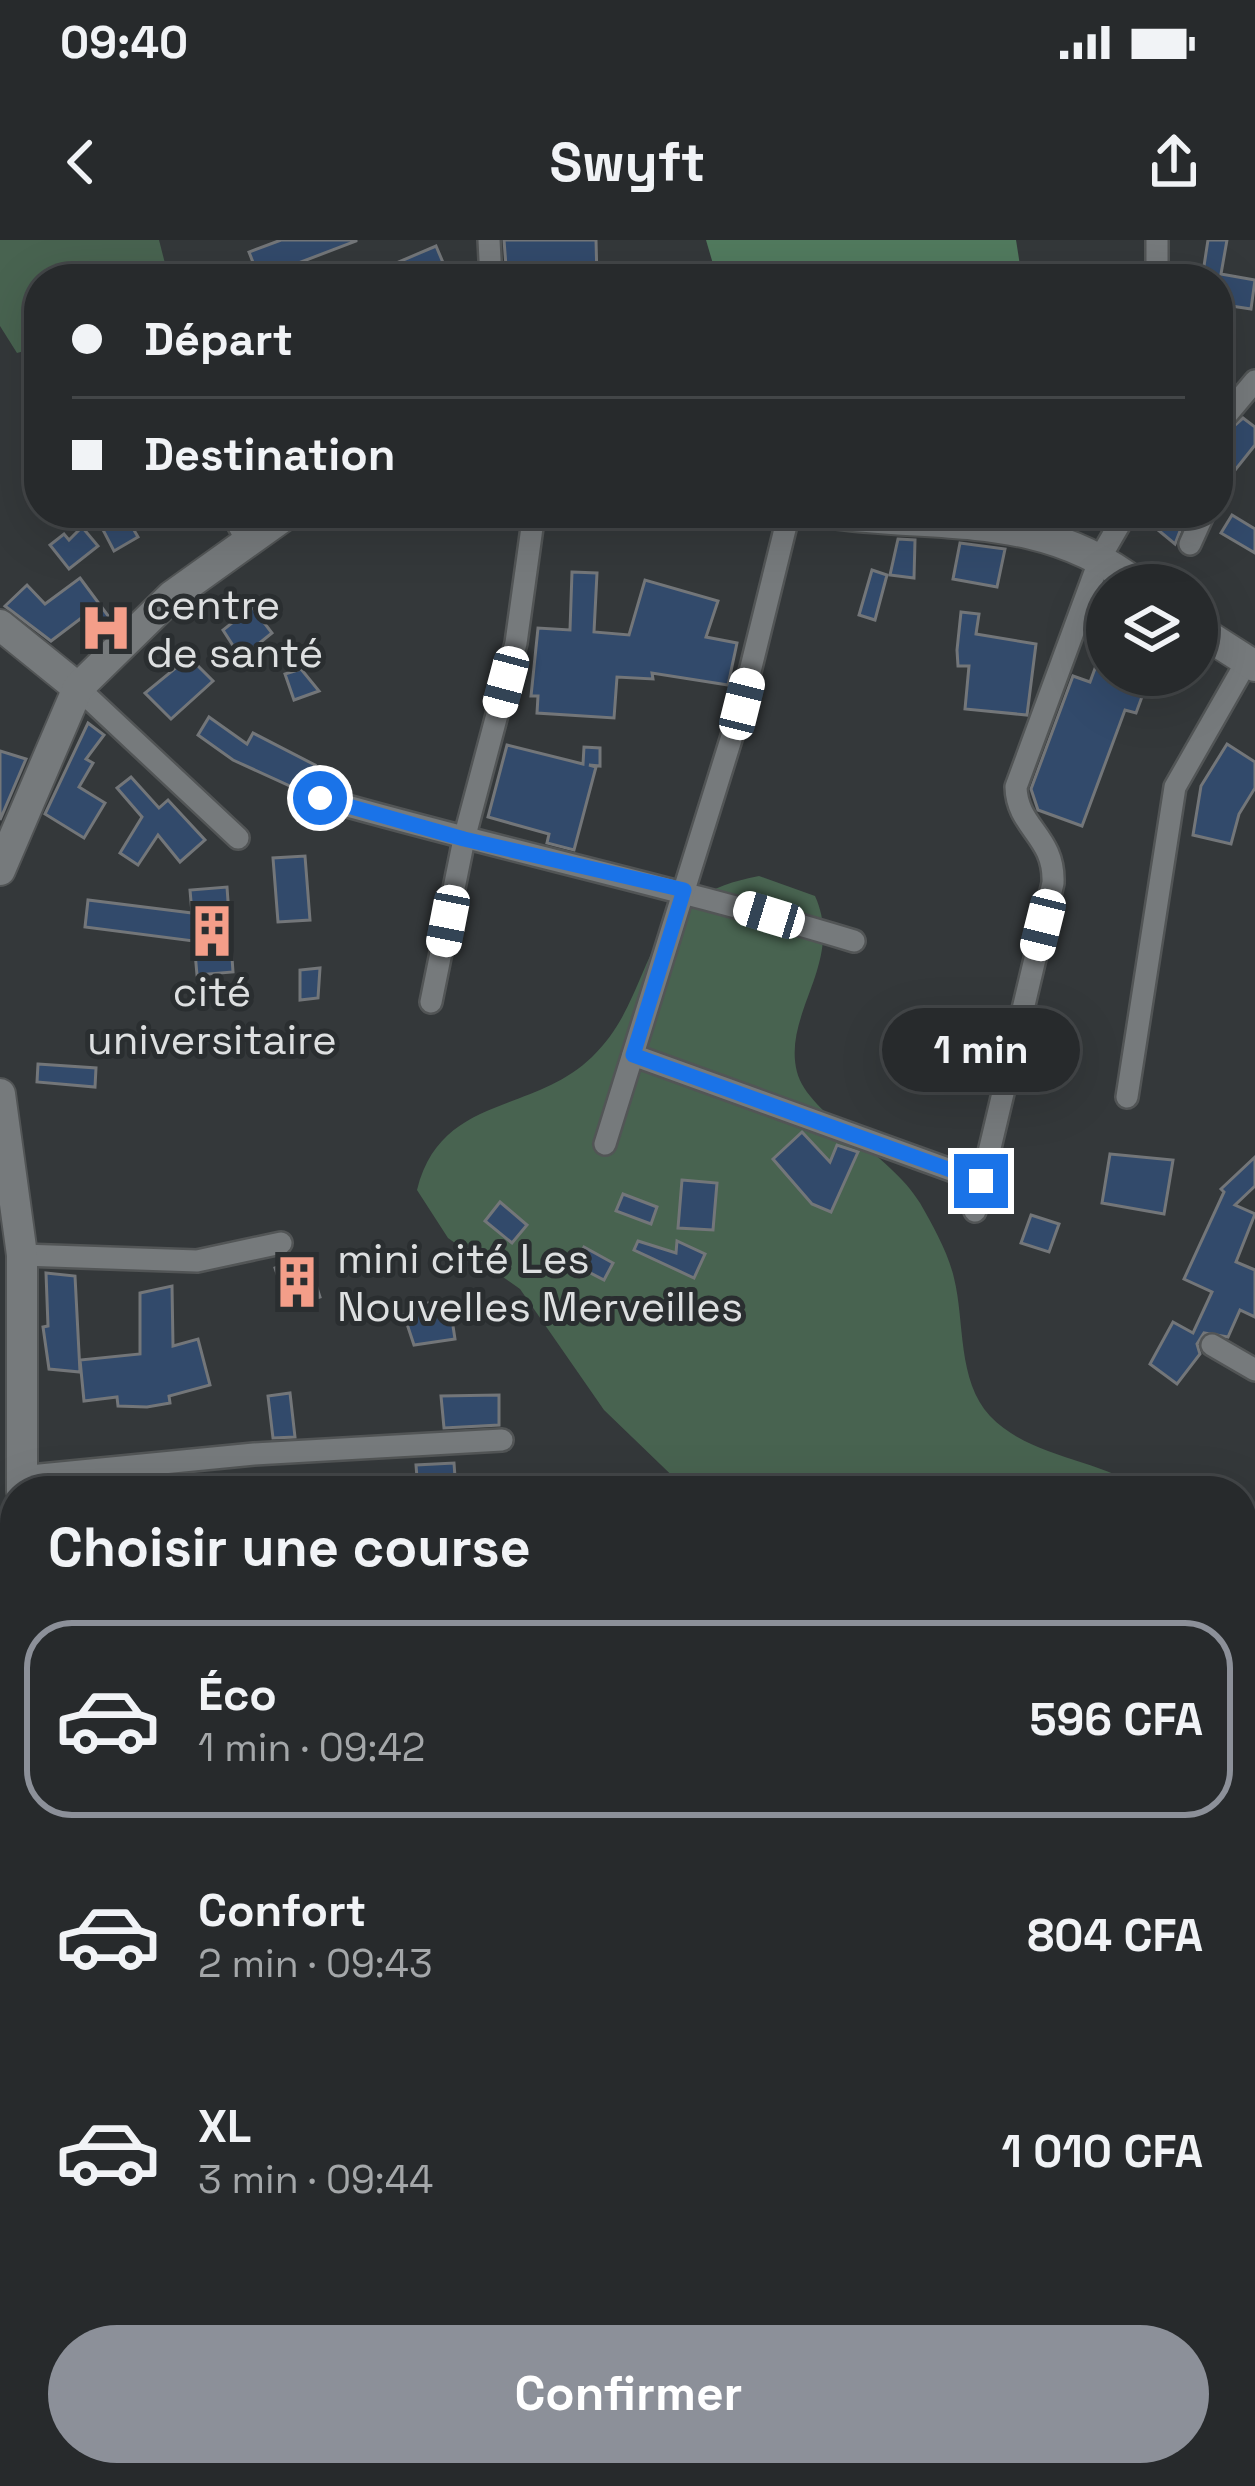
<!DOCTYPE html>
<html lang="fr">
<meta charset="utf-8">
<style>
:root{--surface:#272a2c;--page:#2f3234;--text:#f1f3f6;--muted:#a4a7a9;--line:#434648;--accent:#8c9099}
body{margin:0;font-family:"Space Grotesk",sans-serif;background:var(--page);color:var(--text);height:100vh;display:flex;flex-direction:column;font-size:45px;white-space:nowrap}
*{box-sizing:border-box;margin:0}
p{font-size:39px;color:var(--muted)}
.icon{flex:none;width:66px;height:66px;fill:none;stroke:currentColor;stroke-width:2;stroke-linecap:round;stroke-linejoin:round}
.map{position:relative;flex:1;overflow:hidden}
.details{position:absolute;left:0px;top:1236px;width:1257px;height:1011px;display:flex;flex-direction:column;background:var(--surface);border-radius:48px 48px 0 0;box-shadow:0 12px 48px #0002,0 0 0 3px var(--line)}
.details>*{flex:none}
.guide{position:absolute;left:24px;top:24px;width:1209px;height:264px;border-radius:48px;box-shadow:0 12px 48px #0002,0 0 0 3px var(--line);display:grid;align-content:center;height:264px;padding:0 48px;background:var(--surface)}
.controls{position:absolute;left:1086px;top:324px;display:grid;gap:24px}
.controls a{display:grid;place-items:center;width:132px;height:132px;border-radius:50%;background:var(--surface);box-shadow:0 12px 48px #0002,0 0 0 3px var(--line);font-size:60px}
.end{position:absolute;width:54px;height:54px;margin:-27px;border:15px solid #1a73e8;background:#fff;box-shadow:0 0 0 6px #fff}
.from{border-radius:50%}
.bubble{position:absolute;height:84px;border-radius:42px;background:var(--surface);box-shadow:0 12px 48px #0002,0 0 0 3px var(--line);font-size:39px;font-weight:800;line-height:84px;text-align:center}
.car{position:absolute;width:36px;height:72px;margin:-36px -18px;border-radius:15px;box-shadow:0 0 9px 3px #0007;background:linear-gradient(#fff 24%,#345 0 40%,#fff 0 76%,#345 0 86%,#fff 0)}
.guide b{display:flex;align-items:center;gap:42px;height:114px;font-size:45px}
.guide b+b{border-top:3px solid var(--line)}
.guide i{width:30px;height:30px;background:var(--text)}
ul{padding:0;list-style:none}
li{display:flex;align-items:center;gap:36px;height:198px;margin:0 24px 18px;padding:0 24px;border:6px solid transparent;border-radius:48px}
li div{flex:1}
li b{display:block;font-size:45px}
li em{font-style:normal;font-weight:800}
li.selected{border-color:var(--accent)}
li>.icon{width:108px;height:108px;stroke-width:1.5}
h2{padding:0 48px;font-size:54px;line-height:144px}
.button{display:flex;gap:24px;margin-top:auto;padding:24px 48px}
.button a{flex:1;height:138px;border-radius:72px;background:var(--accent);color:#fff;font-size:48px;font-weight:800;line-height:138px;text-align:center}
.status{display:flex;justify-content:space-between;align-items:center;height:84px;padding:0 60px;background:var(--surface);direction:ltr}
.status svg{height:33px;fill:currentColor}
header{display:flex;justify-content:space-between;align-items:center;height:156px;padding:0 48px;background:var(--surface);font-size:54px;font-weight:800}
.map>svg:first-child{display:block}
.green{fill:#486350}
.forest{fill:#517a5e}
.building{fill:#324a6b;stroke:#737679;stroke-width:3}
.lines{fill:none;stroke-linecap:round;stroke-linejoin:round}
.street-casing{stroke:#525556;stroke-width:26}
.secondary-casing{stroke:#525556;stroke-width:34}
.street{stroke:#767a7c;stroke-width:21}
.secondary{stroke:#767a7c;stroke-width:30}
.route{stroke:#1a73e8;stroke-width:15}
.labels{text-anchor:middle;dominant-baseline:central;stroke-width:10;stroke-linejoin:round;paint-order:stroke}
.poi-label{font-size:42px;fill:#dddfe0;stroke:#2a2e30;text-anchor:start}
</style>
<div class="status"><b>09:40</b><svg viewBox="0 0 49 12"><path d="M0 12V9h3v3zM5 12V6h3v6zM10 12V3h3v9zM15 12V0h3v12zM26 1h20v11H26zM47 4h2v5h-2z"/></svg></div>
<header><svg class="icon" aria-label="back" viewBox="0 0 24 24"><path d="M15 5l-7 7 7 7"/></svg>Swyft<svg class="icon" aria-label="share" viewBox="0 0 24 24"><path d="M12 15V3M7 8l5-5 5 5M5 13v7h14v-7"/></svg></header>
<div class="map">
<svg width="1255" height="2246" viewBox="0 0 1255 2246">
<rect width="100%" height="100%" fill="#34383a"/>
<!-- green -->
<g class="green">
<path d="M0 0H159L169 39H39V107L17 113 0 86Z"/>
<path d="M759 636 815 656C845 722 782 773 797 832 808 875 891 914 920 963 933 986 948 1012 954 1038 965 1082 957 1140 990 1176 1031 1219 1100 1218 1145 1251H688L604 1170 520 1049 448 998 417 950C441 854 532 875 592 817 661 750 630 660 759 636Z"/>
<path d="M1242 1366 1255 1371V1649L1242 1641Z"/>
<path d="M1039 2232H1171L1175 2246H996L1004 2238Z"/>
</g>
<!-- forest -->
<path class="forest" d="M706 0H1016L1022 38 754 39 713 24Z"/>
<!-- building -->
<g class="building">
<path d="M281 0H356V1L259 38 249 12Z"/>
<path d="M504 0H596L597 39H507Z"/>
<path d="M1208 0H1227L1221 34 1255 40 1251 69 1218 64V39H1202Z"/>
<path d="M436 6 450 39H359Z"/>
<path d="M1243 178 1255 187V205L1232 234 1218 223V200Z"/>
<path d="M118 273H124L138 297 114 311 101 286Z"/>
<path d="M1162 273 1185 278 1175 304 1152 285Z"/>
<path d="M1232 275 1255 289V313L1221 293Z"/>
<path d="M82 287 98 306 69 329 50 305 64 294 69 300Z"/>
<path d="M898 299 915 300 914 338 890 335Z"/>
<path d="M960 303 1005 309 997 347 953 339Z"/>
<path d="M872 330 887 335 875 380 859 375Z"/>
<path d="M572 332 597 333 594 392 629 395 645 340 718 361 706 397 737 403 728 445 652 433 653 439 617 437 614 478 537 473 538 456H531L538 388 570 390Z"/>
<path d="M80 338 115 385 100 400 80 379 51 401 5 366 27 345 45 364Z"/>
<path d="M1107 352V435H1150L1136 473 1125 470 1082 586 1038 570 1031 549 1073 436 1090 442 1104 404 1088 398Z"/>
<path d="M252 367 272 393 241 418 223 390Z"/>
<path d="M961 372 979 374 976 394 1036 404 1027 475 965 469 969 426H958L957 410Z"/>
<path d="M189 417 213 441 171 479 145 453Z"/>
<path d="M301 429 319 451 294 460 285 434Z"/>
<path d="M209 477 247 504 253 493 315 525 301 551 233 520 198 495Z"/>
<path d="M88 483 104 495 86 519 93 523 79 547 105 563 84 598 45 574Z"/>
<path d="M1227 504 1255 522V548L1239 574 1231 604 1193 595 1201 546Z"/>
<path d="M507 505 583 524 584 507 600 508V526L589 525 596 527 574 610 547 603 549 594 488 577Z"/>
<path d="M0 511 26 519 0 580Z"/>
<path d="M131 537 159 568 168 560 205 600 180 622 158 595 138 625 120 613 142 577 117 548Z"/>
<path d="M305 616 310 680 278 682 273 618Z"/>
<path d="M227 647 233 732 197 735 194 701 85 687 88 660 192 673 190 650Z"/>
<path d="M320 728 318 758 300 760V730Z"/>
<path d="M38 824 96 828 95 847 37 842Z"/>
<path d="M802 892 830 922 837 905 858 912 831 972 812 964 773 919Z"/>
<path d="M1110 914 1173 920 1164 974 1102 963Z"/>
<path d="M1255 917V946L1235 965 1255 974 1236 1022 1255 1030V1077L1240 1070 1228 1097 1204 1093 1197 1104 1200 1114 1177 1144 1150 1124 1173 1082 1193 1093 1212 1052 1184 1039 1224 952 1221 949Z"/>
<path d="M682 940 717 943 713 990 678 988Z"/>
<path d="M623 954 657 967 651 984 616 971Z"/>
<path d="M500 962 527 985 512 1003 485 981Z"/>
<path d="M1031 975 1059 984 1049 1012 1021 1003Z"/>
<path d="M638 1001 676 1013 677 1001 705 1014 694 1038 634 1010Z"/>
<path d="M584 1007 613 1023 604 1040 575 1025Z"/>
<path d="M307 1017 320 1057 288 1067 275 1028Z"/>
<path d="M46 1033 75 1036 80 1132 49 1129 43 1087 48 1086Z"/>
<path d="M172 1046 173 1106 198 1099 210 1145 169 1156 170 1163 147 1167 118 1166 117 1157 84 1161 80 1120 140 1114V1053Z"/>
<path d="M449 1060 455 1099 414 1105 404 1075 409 1074 408 1066Z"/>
<path d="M290 1153 295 1197 273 1198 268 1156Z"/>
<path d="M499 1155V1185L444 1188 441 1156Z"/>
<path d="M454 1223 456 1251H418L416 1225Z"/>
<path d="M0 1373 15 1374 14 1408 0 1407Z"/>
<path d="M6 1872 15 1879V1921L0 1910 6 1894 0 1881Z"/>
</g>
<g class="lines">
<!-- street casing -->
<g class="street-casing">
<g id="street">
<path d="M489 0 491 39"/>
<path d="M1157 0V39"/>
<path d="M1218 185 1255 141"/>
<path d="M232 273 246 299"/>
<path d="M1190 304 1204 273"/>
<path d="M78 448 238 598"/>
<path d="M319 558C497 609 677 647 854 701"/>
<path d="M431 762 464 599 516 403 534 273"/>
<path d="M633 815 981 941"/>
<path d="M1127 857 1175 547 1247 421"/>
<path d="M605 904 742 464 789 273"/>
<path d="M975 971 1053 643C1055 596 1017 588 1016 547L1101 316 1126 273"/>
<path d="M22 1015 197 1021 281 1003"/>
<path d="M1212 1105 1255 1130"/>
<path d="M20 1237 254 1214 502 1200"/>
<path d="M0 1341 15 1347"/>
<path d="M0 1463 15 1465"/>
<path d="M0 1929 15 1939"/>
<path d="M1242 1950 1255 1959"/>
<path d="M1254 2186 1255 2193"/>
<path d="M757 2232 776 2246"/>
<path d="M418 2246 437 2232"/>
<path d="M474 2246 494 2232"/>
<path d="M895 2246 904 2232"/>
</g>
</g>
<!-- secondary casing -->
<g class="secondary-casing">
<g id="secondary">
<path d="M827 273C942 289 1041 269 1138 345"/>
<path d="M0 385 78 448"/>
<path d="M1197 389 1255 426"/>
<path d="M0 630 78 448 172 356 288 273"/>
<path d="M0 854 22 1015V1251"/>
<path d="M0 1704 15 1611"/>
</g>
</g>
<!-- street -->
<use href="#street" class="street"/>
<!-- secondary -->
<use href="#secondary" class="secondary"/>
</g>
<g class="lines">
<!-- route -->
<path class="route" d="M320 558 464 599 684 650 633 815 981 941"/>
</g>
<!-- icons -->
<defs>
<g id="hospital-bare" transform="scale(4.14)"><path d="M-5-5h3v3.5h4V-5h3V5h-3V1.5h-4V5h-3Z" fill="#f49e89" stroke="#2a2e30" stroke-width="2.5" paint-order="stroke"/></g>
<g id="building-bare" transform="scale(4.14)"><path d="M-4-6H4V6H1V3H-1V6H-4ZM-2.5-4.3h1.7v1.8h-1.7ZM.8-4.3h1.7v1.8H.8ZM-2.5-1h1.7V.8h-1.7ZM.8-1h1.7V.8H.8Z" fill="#f49e89" stroke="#2a2e30" stroke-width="2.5" paint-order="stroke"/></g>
</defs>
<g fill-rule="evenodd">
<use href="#hospital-bare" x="106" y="388"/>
<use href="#building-bare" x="212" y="691"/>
<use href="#building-bare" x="297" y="1042"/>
</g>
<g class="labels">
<!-- poi labels -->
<g class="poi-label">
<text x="146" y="364">centre<tspan x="146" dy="48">de santé</tspan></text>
<text x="212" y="751" text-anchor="middle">cité<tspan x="212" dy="48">universitaire</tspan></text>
<text x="337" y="1018">mini cité Les<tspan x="337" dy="48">Nouvelles Merveilles</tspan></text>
</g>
</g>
</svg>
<div class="controls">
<a><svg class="icon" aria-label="layers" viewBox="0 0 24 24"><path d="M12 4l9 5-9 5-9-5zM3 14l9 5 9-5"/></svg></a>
</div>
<i class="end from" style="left:320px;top:558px"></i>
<i class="end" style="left:981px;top:941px"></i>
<div class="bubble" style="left:882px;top:768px;width:198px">1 min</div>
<i class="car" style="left:506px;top:442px;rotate:195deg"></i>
<i class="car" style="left:742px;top:464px;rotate:14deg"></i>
<i class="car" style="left:769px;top:675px;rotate:287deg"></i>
<i class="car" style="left:448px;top:681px;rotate:191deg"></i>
<i class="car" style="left:1043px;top:685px;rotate:194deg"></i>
<div class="guide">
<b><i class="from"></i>Départ</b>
<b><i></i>Destination</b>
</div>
<section class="details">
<h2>Choisir une course</h2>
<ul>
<li class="selected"><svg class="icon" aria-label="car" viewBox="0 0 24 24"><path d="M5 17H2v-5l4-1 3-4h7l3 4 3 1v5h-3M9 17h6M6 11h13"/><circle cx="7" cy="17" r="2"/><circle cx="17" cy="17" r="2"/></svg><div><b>Éco</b><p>1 min · 09:42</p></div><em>596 CFA</em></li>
<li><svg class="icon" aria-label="car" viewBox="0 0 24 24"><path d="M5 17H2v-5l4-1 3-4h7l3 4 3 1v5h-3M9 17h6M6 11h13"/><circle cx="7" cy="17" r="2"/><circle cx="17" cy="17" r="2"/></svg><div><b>Confort</b><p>2 min · 09:43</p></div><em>804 CFA</em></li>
<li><svg class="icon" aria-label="car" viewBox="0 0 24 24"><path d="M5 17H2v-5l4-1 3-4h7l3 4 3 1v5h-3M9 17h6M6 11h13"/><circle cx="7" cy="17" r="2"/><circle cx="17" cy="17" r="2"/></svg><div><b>XL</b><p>3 min · 09:44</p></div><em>1 010 CFA</em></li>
</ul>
<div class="button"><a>Confirmer</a></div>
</section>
</div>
